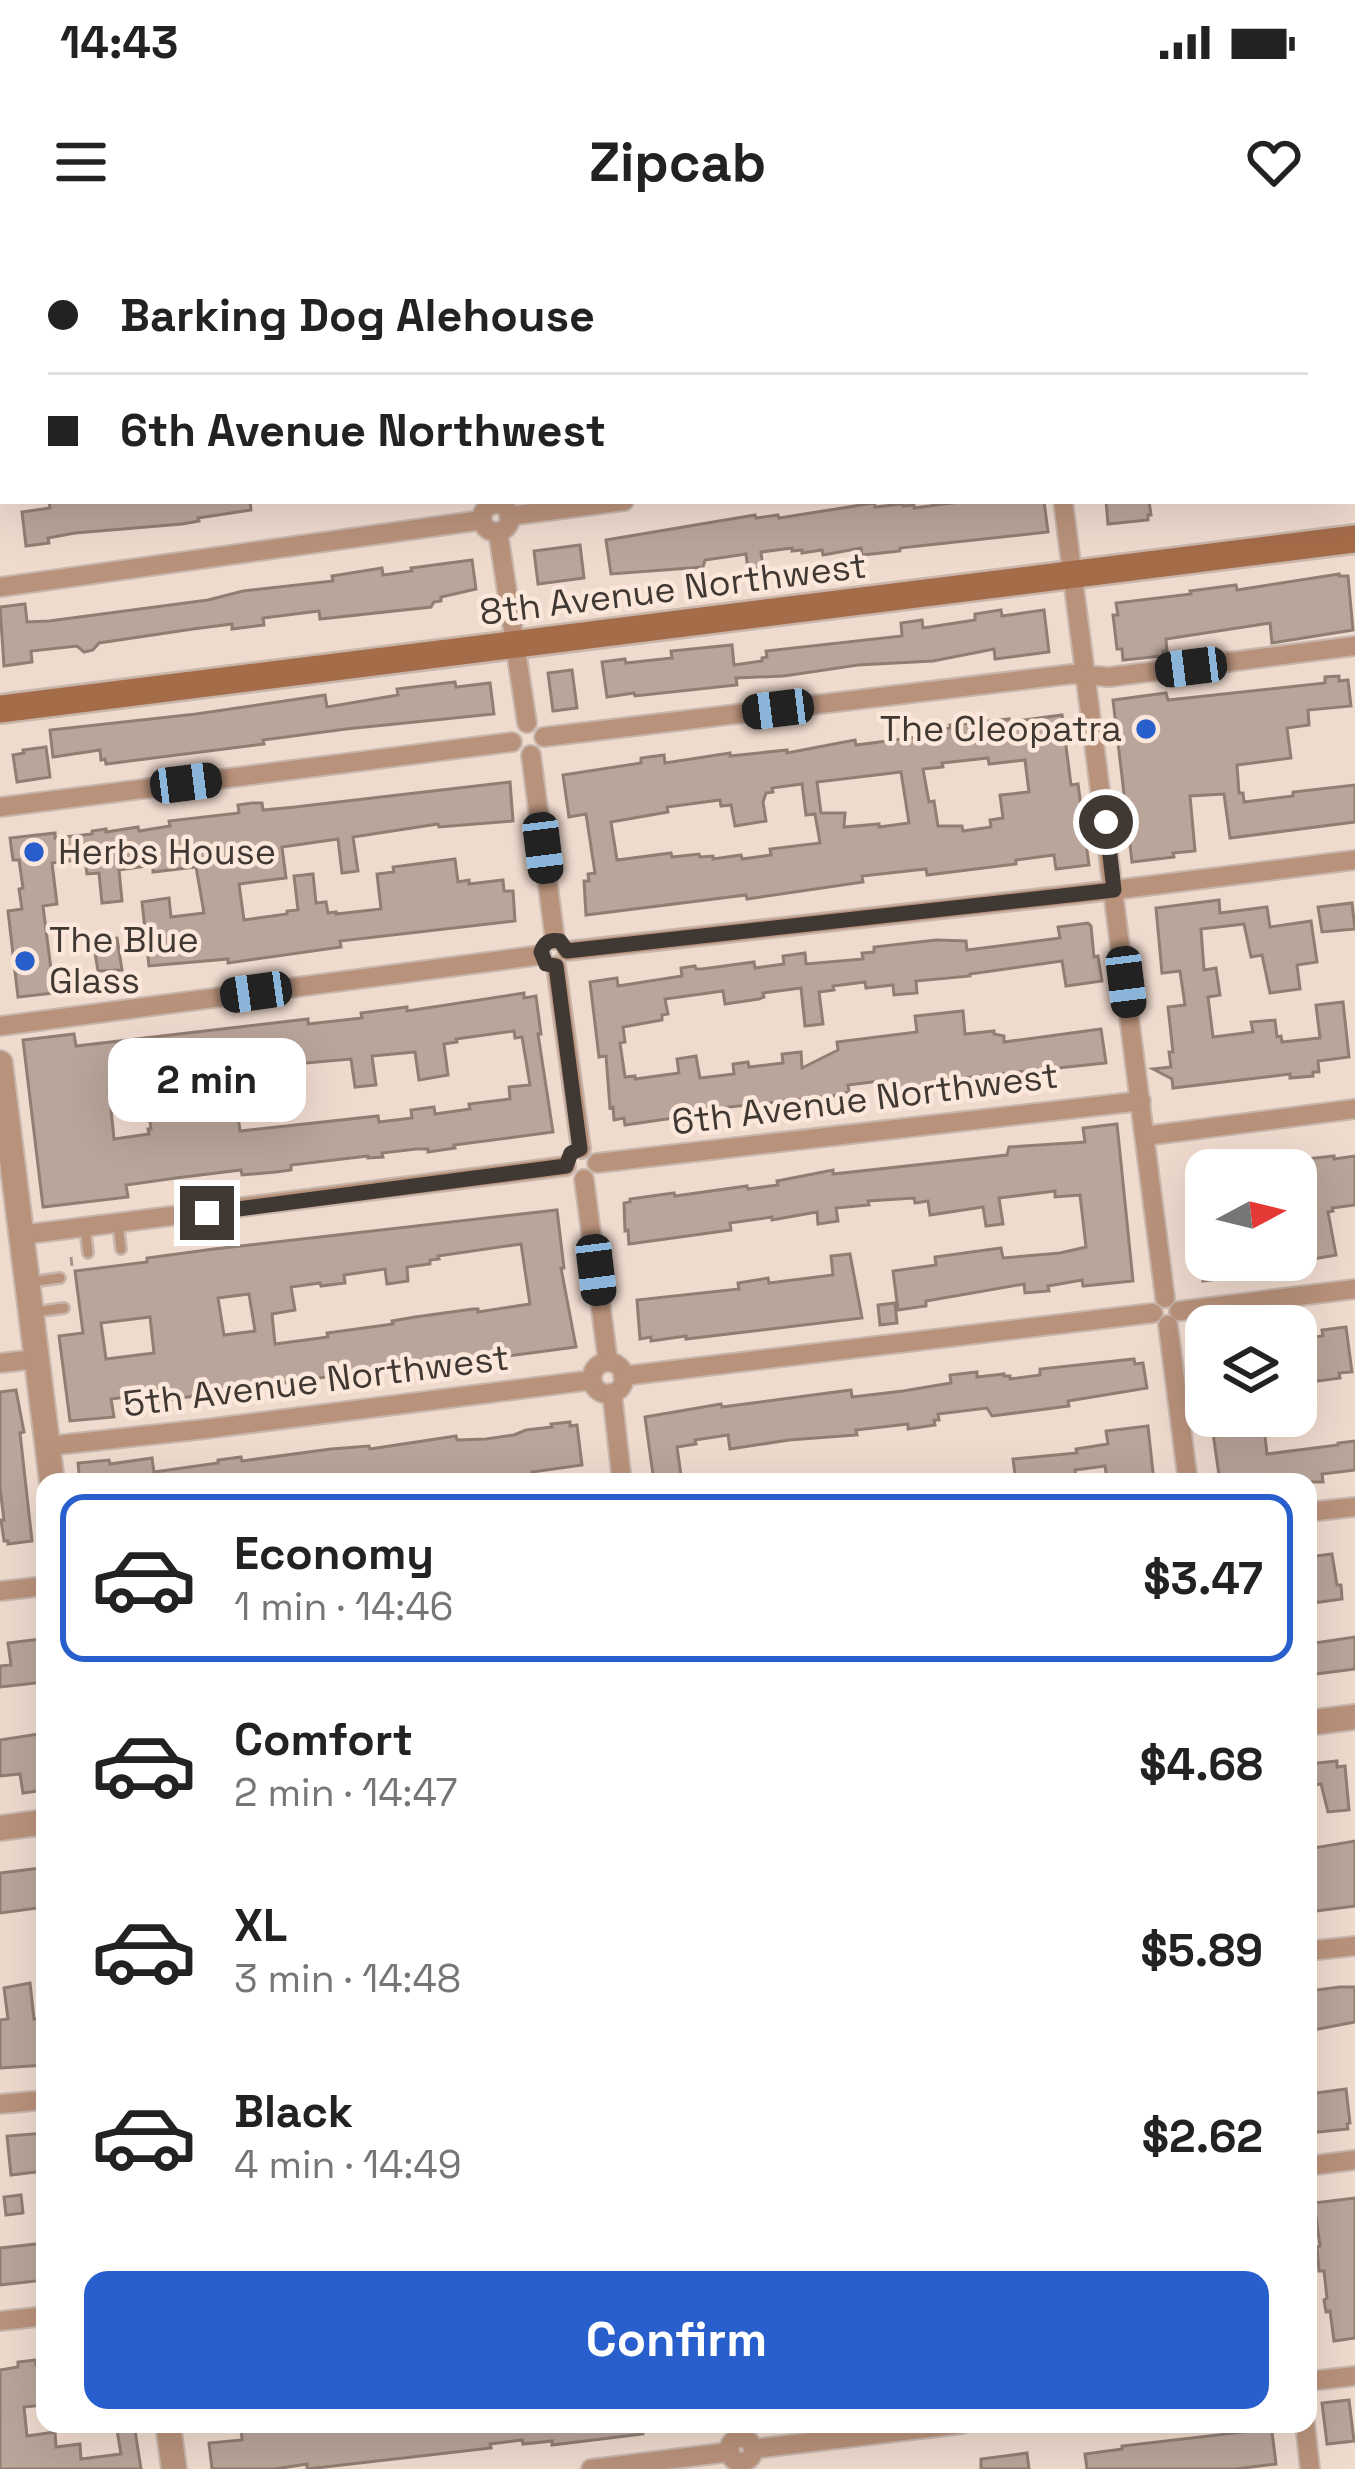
<!DOCTYPE html>
<meta charset="utf-8">
<style>
:root{--surface:#fff;--page:#f6f6f6;--text:#222;--muted:#767676;--line:#e0e0e0;--accent:#295fcc}
body{margin:0;font-family:"Space Grotesk",sans-serif;background:var(--page);color:var(--text);height:100vh;display:flex;flex-direction:column;font-size:45px;white-space:nowrap}
*{box-sizing:border-box;margin:0}
p{font-size:39px;color:var(--muted)}
.icon{flex:none;width:66px;height:66px;fill:none;stroke:currentColor;stroke-width:2;stroke-linecap:round;stroke-linejoin:round}
.map{position:relative;flex:1;overflow:hidden}
.sheet{position:absolute;left:36px;top:1233px;width:1281px;height:960px;display:flex;flex-direction:column;background:var(--surface);border-radius:24px;box-shadow:0 12px 48px #0002}
.sheet>*{flex:none}
.hud{position:absolute;left:0px;top:0px;width:1356px;height:264px;box-shadow:0 12px 48px #0002;display:grid;align-content:center;height:264px;padding:0 48px;background:var(--surface)}
.needle{width:78px;rotate:83deg}
.fabs{position:absolute;left:1185px;top:909px;display:grid;gap:24px}
.fabs a{display:grid;place-items:center;width:132px;height:132px;border-radius:24px;background:var(--surface);box-shadow:0 12px 48px #0002;font-size:60px}
.end{position:absolute;width:54px;height:54px;margin:-27px;border:15px solid #403833;background:#fff;box-shadow:0 0 0 6px #fff}
.from{border-radius:50%}
.bubble{position:absolute;height:84px;border-radius:24px;background:var(--surface);box-shadow:0 12px 48px #0002;font-size:39px;font-weight:700;line-height:84px;text-align:center}
.car{position:absolute;width:36px;height:72px;margin:-36px -18px;border-radius:15px;box-shadow:0 0 9px 3px #0007;background:linear-gradient(#222 24%,#8ab4d8 0 40%,#222 0 76%,#8ab4d8 0 86%,#222 0)}
.hud b{display:flex;align-items:center;gap:42px;height:114px;font-size:45px}
.hud b+b{border-top:3px solid var(--line)}
.hud i{width:30px;height:30px;background:var(--text)}
ul{padding:21px 0 0;list-style:none}
li{display:flex;align-items:center;gap:36px;height:168px;margin:0 24px 18px;padding:0 24px;border:6px solid transparent;border-radius:24px}
li div{flex:1}
li b{display:block;font-size:45px}
li em{font-style:normal;font-weight:700}
li.selected{border-color:var(--accent)}
li>.icon{width:108px;height:108px;stroke-width:1.5}
.primary-button{display:flex;gap:24px;margin-top:auto;padding:24px 48px}
.primary-button a{flex:1;height:138px;border-radius:24px;background:var(--accent);color:#fff;font-size:48px;font-weight:700;line-height:138px;text-align:center}
.status{display:flex;justify-content:space-between;align-items:center;height:84px;padding:0 60px;background:var(--surface);direction:ltr}
.status svg{height:33px;fill:currentColor}
header{display:flex;justify-content:space-between;align-items:center;height:156px;padding:0 48px;background:var(--surface);font-size:54px;font-weight:700}
.map>svg:first-child{display:block}
.building{fill:#b9a59a;stroke:#917e73;stroke-width:3;fill-rule:evenodd}
.lines{fill:none;stroke-linecap:round;stroke-linejoin:round}
.service-casing{stroke:#c8b6ac;stroke-width:14}
.minor-casing{stroke:#c8b6ac;stroke-width:22}
.tertiary-casing{stroke:#c8b6ac;stroke-width:28}
.secondary-casing{stroke:#c8b6ac;stroke-width:32}
.path{stroke:#a4958c;stroke-width:3;stroke-dasharray:9 9;stroke-linecap:butt}
.service{stroke:#b9927b;stroke-width:9}
.minor{stroke:#b9927b;stroke-width:18}
.tertiary{stroke:#b9927b;stroke-width:24}
.secondary{stroke:#a56c49;stroke-width:27}
.route{stroke:#403833;stroke-width:15}
.poi-dot{fill:#295fcc;stroke:#fce7db;stroke-width:4.5}
.labels{text-anchor:middle;dominant-baseline:central;stroke-width:9;stroke-linejoin:round;paint-order:stroke}
.street-label{font-size:36px;fill:#403833;stroke:#fce7db}
.poi-label{font-size:36px;fill:#403833;stroke:#fce7db;text-anchor:start}
</style>
<div class="status"><b>14:43</b><svg viewBox="0 0 49 12"><path d="M0 12V9h3v3zM5 12V6h3v6zM10 12V3h3v9zM15 12V0h3v12zM26 1h20v11H26zM47 4h2v5h-2z"/></svg></div>
<header><svg class="icon" aria-label="menu" viewBox="0 0 24 24"><path d="M4 6h16M4 12h16M4 18h16"/></svg>Zipcab<svg class="icon" aria-label="heart" viewBox="0 0 24 24"><path d="M12 20l-8-8c-3-5 5-10 8-4 3-6 11-1 8 4z"/></svg></header>
<div class="map">
<svg width="1355" height="2229" viewBox="0 0 1355 2229">
<rect width="100%" height="100%" fill="#efdace"/>
<!-- building -->
<g class="building">
<path d="M49 261H250L251 270 198 278 199 281 182 284 75 293 48 298 49 303 26 306 22 272 50 268Z"/>
<path d="M967 261H1044L1048 292 900 308V311L862 315 861 308 823 315 822 310 802 313V310L792 311V308L761 312 763 328 748 330 746 314 705 320 703 327 611 334 606 300 755 275 756 278 778 275 779 278 874 263 875 267 903 264V266L914 265V268Z"/>
<path d="M1106 261H1149L1151 275H1148V280L1108 284Z"/>
<path d="M580 305 584 338 538 344 534 311Z"/>
<path d="M472 320 476 349 441 357V361L434 362 431 367 320 379 319 371 263 378 264 385 232 389V384L193 389 99 403 93 410 84 412 77 406 31 411 32 422 4 426 0 367 25 364 27 382 49 381 208 360 243 351 333 341 332 336 382 328 383 335 412 331 411 328Z"/>
<path d="M1339 334V336H1348L1353 390 1272 403 1270 383 1166 399 1167 411H1163V416L1123 420 1122 409H1117L1113 375H1118L1116 363 1191 354 1190 351 1236 345 1237 350Z"/>
<path d="M1001 370 1002 376 1044 370 1049 412 995 419 994 409 933 421 858 425 784 436 736 438 737 445 635 456 634 453 607 457 602 422 625 419 626 423 672 418 671 411 732 405 734 425 762 421V418L767 417 766 411 902 396 901 383 922 380 923 388 975 380V374Z"/>
<path d="M572 430 577 468 553 471 548 433Z"/>
<path d="M1339 436V441L1348 440 1351 466 1308 470 1309 485 1287 488 1291 518 1237 525 1239 553H1243L1244 562 1293 556V552L1355 545V582L1230 598 1224 554 1190 556 1195 611 1173 613 1174 617 1132 622 1113 460 1166 453 1168 460 1325 443V437Z"/>
<path d="M455 442 456 447 490 443 494 474 346 489 263 500 264 504 106 524 105 519 101 520 100 510 53 517 50 490 196 474 325 455 327 467 398 455 397 449Z"/>
<path d="M1062 475 1071 545 1078 544 1089 625 1056 629 1054 615 1016 620V624L927 635 926 629 862 636 863 642 747 659 746 655 586 675 584 641H589L588 634 595 633 586 574 569 577 563 535 641 523V518L664 515 665 523 730 513V516L787 510V513L855 500 856 505 926 496 925 491 951 488 950 485 1009 479V482ZM988 518 989 524 1025 520 1029 552 1000 555 1003 578 990 580 991 587 963 591 962 586H938L934 561 929 562 923 529 943 527 942 523ZM901 532 909 583 879 587V584L844 587 845 573H821L817 542ZM802 544 806 575 815 574 820 603 770 609 771 615 742 619 741 615 713 619V616L700 617 699 614 672 617 671 613 617 620 611 582 668 572 667 567 720 560 721 566 731 565 735 586 766 581 763 562 766 553 773 552 772 548Z"/>
<path d="M46 507 50 537 17 542 13 515 24 513 23 510Z"/>
<path d="M510 542 513 581 439 587 438 584 353 597 358 631 342 633 338 599 282 607 286 638 239 644 244 680 287 674V671L298 670 294 636 313 634 316 663 326 662 328 673 336 672V674L381 669 377 634 394 632 393 627 455 619 458 642 469 640V644L503 640 504 651H513L515 681 340 701 341 707 228 723V719L149 726 142 662 169 658 171 677 204 673 196 627 153 632V625L119 630 122 661 102 663 99 633 87 634 85 619 52 623 57 664 43 666 54 753 18 757 8 671 22 669 19 649 23 648 19 620H13L10 598 55 593V598L92 594V591L106 589V592L138 587 139 591 170 586 169 581 239 573 238 565 252 563H262L263 570 295 567Z"/>
<path d="M1219 660 1220 673 1267 667 1270 687 1311 681 1317 722 1297 725 1300 749 1270 753 1262 715 1251 717 1244 684 1201 689 1204 730 1216 728 1220 755 1208 757 1213 797 1253 792 1251 782 1275 780 1277 797 1281 796 1282 802 1320 798 1316 765 1343 762 1349 817 1318 821 1319 832H1313V836L1290 838V834L1173 848 1172 839 1153 829 1171 827 1169 812H1173L1168 767 1185 765 1180 731 1162 733 1156 668Z"/>
<path d="M1352 663 1355 689 1322 692 1318 667Z"/>
<path d="M1088 683 1091 686 1094 717 1098 716 1102 741 1066 746 1062 721 970 734V736L916 741 917 753 894 755 893 745 866 748 865 742 833 746 834 750 819 752 823 784 805 786 801 748 763 753 764 757 759 759 725 764 723 751 665 759 668 774 662 775V780L623 787 625 802 620 803 625 837 635 836V839L679 833 677 819 696 816 700 838 734 834 733 824 748 822 749 827 783 823 782 814 801 812 802 828 838 810 837 802 917 792 915 776 963 771 965 794 994 791V794L1004 796V802L1101 789 1106 823 962 838 963 841 882 853 880 841 848 845 849 851 840 855 674 873V878L625 885 624 878 614 880 613 867 610 868 606 816 599 817 590 742 617 738 618 746 682 736 681 728 695 726 696 729H702L754 722 755 728 784 724 783 716 805 713 806 724 863 719 862 713 874 712V707L936 700 966 701 967 710 1060 698 1058 687Z"/>
<path d="M117 698 122 730 98 731 93 700Z"/>
<path d="M524 753V758L536 756 541 794H538L553 892 454 905 455 908 428 912V909H416L382 913 383 917 368 918V916L291 925V930L276 932 242 935 241 930 176 938 126 945 128 957 43 967 23 800 74 794 76 806 308 779V784L362 778 361 773 407 767V771ZM514 791 515 798 522 797 530 845 509 847 510 859 469 864 470 869 435 874 434 867 411 870 412 878 379 882 378 876 240 891 236 861 277 857 274 829 284 828 283 825 351 819 355 847 376 845 372 816 415 812 419 840 448 835 444 804 457 802 456 799ZM145 846 151 889H148L149 894 114 899 109 850Z"/>
<path d="M1117 884 1133 1041 1083 1046 1082 1040 1048 1046 1049 1051 1025 1053 1024 1044 926 1061V1066L898 1070 893 1031 936 1025 935 1017 1001 1008 1003 1018 1060 1013 1086 1007 1080 955 1055 957V951L999 958 1003 984 986 986 983 967 930 975 928 961 915 963 914 958 868 961 869 965 836 968 838 981 818 984 817 972 772 980V977L730 983 731 990 629 1004 628 990 625 991 624 963 630 962V959L674 953 675 956 747 946 748 949 778 945 777 941 833 930V934L1007 915 1009 907 1085 902 1083 888Z"/>
<path d="M1253 914 1256 930H1208L1207 921Z"/>
<path d="M1334 916V919L1355 916V965L1332 968 1333 971 1328 972 1336 1015 1302 1021 1299 1006 1304 1005 1300 975 1296 976V920Z"/>
<path d="M1206 929V1015H1197L1190 971 1189 930Z"/>
<path d="M557 970 564 1028H561L576 1107 402 1130 333 1136 160 1161 159 1153 111 1159 114 1177 70 1181 59 1096 83 1093 75 1031 147 1022V1018L214 1009ZM521 1004 530 1064 478 1072V1069H473L415 1077 392 1081 393 1084 327 1093 328 1097 275 1104 272 1074 295 1070 291 1047 320 1043 321 1046 345 1043 344 1035 385 1029 387 1044 408 1041 407 1027 430 1024V1020L439 1019 438 1016ZM249 1054 255 1091 224 1095 218 1058ZM150 1077 154 1113 106 1119 101 1083Z"/>
<path d="M850 1014 862 1078 686 1099V1096L651 1101V1097L640 1099 637 1060 739 1049 738 1043 768 1038 769 1043 833 1035 831 1016Z"/>
<path d="M1201 1020H1238L1240 1036 1203 1041Z"/>
<path d="M895 1063 897 1083 880 1085 878 1065Z"/>
<path d="M1346 1087 1352 1132 1339 1133 1340 1138 1296 1144V1099L1323 1096 1322 1090Z"/>
<path d="M1134 1119 1135 1124 1143 1123 1147 1148 1068 1161 1069 1166 992 1176 987 1168 938 1174 939 1180H934L935 1185 908 1189V1184L856 1190 857 1195 789 1200 730 1209 728 1195 695 1200 696 1204 677 1207 682 1242H654L645 1177 721 1164 722 1167 851 1150 852 1157 903 1151 951 1143 950 1135 977 1132V1137L1004 1134V1136H1010V1139L1040 1135V1129Z"/>
<path d="M16 1150 24 1192 20 1193 32 1301 8 1304V1301H4L1 1280H4L0 1248V1152Z"/>
<path d="M570 1182V1186L577 1185 582 1225 532 1232V1236L519 1238 520 1242H80L78 1223 109 1220 110 1224 152 1218 154 1232 218 1223V1220L241 1217 242 1221 331 1209 369 1206 370 1209 456 1196 457 1200 486 1199 514 1195 526 1190 552 1187 551 1184Z"/>
<path d="M1148 1186 1154 1242H1112V1239L1107 1240 1105 1226 1075 1230 1077 1242H1016L1013 1219 1077 1213 1076 1209 1108 1204 1106 1191Z"/>
<path d="M1264 1187 1267 1214 1338 1205V1203L1355 1201V1230L1322 1234 1323 1242H1220L1213 1193Z"/>
<path d="M1332 1314 1337 1345H1341L1342 1359 1313 1363 1308 1317Z"/>
<path d="M1355 1397V1429L1308 1435V1404Z"/>
<path d="M41 1399 45 1442 0 1447V1426L11 1425 8 1403Z"/>
<path d="M45 1493V1550L23 1553 20 1534 0 1536V1500Z"/>
<path d="M1337 1521V1527L1345 1526 1349 1570 1328 1572 1321 1544 1308 1546V1524Z"/>
<path d="M1355 1601V1666L1308 1672V1609Z"/>
<path d="M41 1628 45 1667 0 1673V1633Z"/>
<path d="M30 1743 34 1779 45 1778V1825L0 1828V1780L8 1779 4 1748Z"/>
<path d="M1340 1747H1355V1782L1308 1791V1751Z"/>
<path d="M1346 1849 1350 1883 1347 1884 1348 1889 1308 1893V1854Z"/>
<path d="M45 1893V1931L11 1935 7 1896Z"/>
<path d="M21 1955 23 1973 6 1975 4 1957Z"/>
<path d="M1355 1958V2098L1334 2101 1330 2071 1326 2072 1324 2060 1327 2058 1324 2031H1319L1317 2007 1320 2006 1314 1963Z"/>
<path d="M45 2003V2040L0 2045V2008Z"/>
<path d="M36 2120V2125H41L42 2137H45V2165L24 2167 27 2196 55 2192 56 2207 80 2204 81 2219 121 2214 116 2184H134L141 2229H0V2130L18 2127V2122Z"/>
<path d="M1349 2160 1354 2201 1327 2204 1322 2163Z"/>
<path d="M241 2184H643V2194L552 2205V2201L523 2204 522 2200 490 2204 491 2208 307 2229V2224L275 2229H212L209 2203 242 2200Z"/>
<path d="M1245 2184H1271L1276 2224 1235 2229H1087L1085 2214 1115 2210 1122 2209V2206L1244 2192Z"/>
<path d="M1027 2213 1029 2229H981V2219Z"/>
</g>
<g class="lines">
<!-- service casing -->
<g class="service-casing">
<g id="service">
<path d="M118 984 121 1009"/>
<path d="M85 988 88 1013"/>
<path d="M30 1042 60 1038"/>
<path d="M34 1072 64 1068"/>
</g>
</g>
<!-- minor casing -->
<g class="minor-casing">
<g id="minor">
<path d="M460 0V3"/>
<path d="M1030 0 1031 3"/>
<path d="M863 3 886 0"/>
<path d="M1353 26H1355"/>
<path d="M0 117 3 116"/>
<path d="M1063 261 1165 1058"/>
<circle cx="496" cy="278" r="14"/>
<path d="M509 276 624 261"/>
<path d="M498 292 527 483"/>
<path d="M0 347 482 280"/>
<path d="M544 497 1072 434 1109 437 1355 406"/>
<path d="M531 515 555 700"/>
<path d="M0 567 512 502"/>
<path d="M567 711 1114 650 1355 620"/>
<path d="M556 726 581 909"/>
<path d="M0 786 541 715"/>
<path d="M1145 896 1355 869"/>
<path d="M597 923 1141 861"/>
<path d="M584 939 608 1122"/>
<path d="M21 995 566 926"/>
<path d="M1179 1071 1355 1049"/>
<path d="M1168 1085 1188 1242"/>
<circle cx="608" cy="1138" r="16"/>
<path d="M0 1123 37 1119"/>
<path d="M623 1136 1153 1073"/>
<path d="M612 1153 622 1242"/>
<path d="M48 1206 205 1189 592 1140"/>
<path d="M1308 1272 1355 1267"/>
<path d="M0 1351 45 1346"/>
<path d="M1308 1711 1355 1706"/>
<path d="M0 1864 45 1860"/>
<path d="M1308 1926 1355 1920"/>
<path d="M0 2081 45 2076"/>
<path d="M1310 2141 1355 2136"/>
<path d="M1305 2184 1310 2229"/>
<circle cx="741" cy="2210" r="12"/>
<path d="M753 2209 962 2184"/>
<path d="M591 2229 730 2212"/>
</g>
</g>
<!-- tertiary casing -->
<g class="tertiary-casing">
<g id="tertiary">
<path d="M0 823 52 1242"/>
<path d="M1308 1483 1355 1477"/>
<path d="M0 1588 45 1582"/>
<path d="M168 2184 174 2229"/>
</g>
</g>
<!-- secondary casing -->
<g class="secondary-casing">
<path id="secondary" d="M0 469 1355 299"/>
</g>
<!-- path -->
<path class="path" d="M71 1017 72 1027"/>
<!-- service -->
<use href="#service" class="service"/>
<!-- minor -->
<use href="#minor" class="minor"/>
<!-- tertiary -->
<use href="#tertiary" class="tertiary"/>
<!-- secondary -->
<use href="#secondary" class="secondary"/>
</g>
<g class="lines">
<!-- route -->
<path class="route" d="M207 973 566 926 571 913 580 909 556 726 546 724 541 712C544 703 549 699 560 701L567 711 1114 650 1106 582"/>
</g>
<!-- markers -->
<g class="poi-dot">
<circle cx="1146" cy="489" r="12"/>
<circle cx="34" cy="612" r="12"/>
<circle cx="25" cy="721" r="12"/>
</g>
<g class="labels">
<!-- street labels -->
<g class="street-label">
<text transform="translate(673 349) rotate(-7)">8th Avenue Northwest</text>
<text transform="translate(865 859) rotate(-7)">6th Avenue Northwest</text>
<text transform="translate(316 1141) rotate(-7)">5th Avenue Northwest</text>
</g>
<!-- poi labels -->
<g class="poi-label">
<text x="1122" y="489" text-anchor="end">The Cleopatra</text>
<text x="58" y="612">Herbs House</text>
<text x="49" y="700">The Blue<tspan x="49" dy="41">Glass</tspan></text>
</g>
</g>
</svg>
<div class="fabs">
<a><svg class="needle" viewBox="-14 -14 28 28"><path d="M0-13l5 13h-10z" fill="#e53935"/><path d="M0 13l5-13h-10z" fill="#767676"/></svg></a>
<a><svg class="icon" aria-label="layers" viewBox="0 0 24 24"><path d="M12 4l9 5-9 5-9-5zM3 14l9 5 9-5"/></svg></a>
</div>
<i class="end from" style="left:1106px;top:582px"></i>
<i class="end" style="left:207px;top:973px"></i>
<div class="bubble" style="left:108px;top:798px;width:198px">2 min</div>
<i class="car" style="left:1191px;top:427px;rotate:263deg"></i>
<i class="car" style="left:778px;top:469px;rotate:263deg"></i>
<i class="car" style="left:186px;top:543px;rotate:83deg"></i>
<i class="car" style="left:543px;top:608px;rotate:173deg"></i>
<i class="car" style="left:1126px;top:742px;rotate:173deg"></i>
<i class="car" style="left:256px;top:752px;rotate:262deg"></i>
<i class="car" style="left:596px;top:1030px;rotate:173deg"></i>
<div class="hud">
<b><i class="from"></i>Barking Dog Alehouse</b>
<b><i></i>6th Avenue Northwest</b>
</div>
<section class="sheet">
<ul>
<li class="selected"><svg class="icon" aria-label="car" viewBox="0 0 24 24"><path d="M5 17H2v-5l4-1 3-4h7l3 4 3 1v5h-3M9 17h6M6 11h13"/><circle cx="7" cy="17" r="2"/><circle cx="17" cy="17" r="2"/></svg><div><b>Economy</b><p>1 min · 14:46</p></div><em>$3.47</em></li>
<li><svg class="icon" aria-label="car" viewBox="0 0 24 24"><path d="M5 17H2v-5l4-1 3-4h7l3 4 3 1v5h-3M9 17h6M6 11h13"/><circle cx="7" cy="17" r="2"/><circle cx="17" cy="17" r="2"/></svg><div><b>Comfort</b><p>2 min · 14:47</p></div><em>$4.68</em></li>
<li><svg class="icon" aria-label="car" viewBox="0 0 24 24"><path d="M5 17H2v-5l4-1 3-4h7l3 4 3 1v5h-3M9 17h6M6 11h13"/><circle cx="7" cy="17" r="2"/><circle cx="17" cy="17" r="2"/></svg><div><b>XL</b><p>3 min · 14:48</p></div><em>$5.89</em></li>
<li><svg class="icon" aria-label="car" viewBox="0 0 24 24"><path d="M5 17H2v-5l4-1 3-4h7l3 4 3 1v5h-3M9 17h6M6 11h13"/><circle cx="7" cy="17" r="2"/><circle cx="17" cy="17" r="2"/></svg><div><b>Black</b><p>4 min · 14:49</p></div><em>$2.62</em></li>
</ul>
<div class="primary-button"><a>Confirm</a></div>
</section>
</div>
